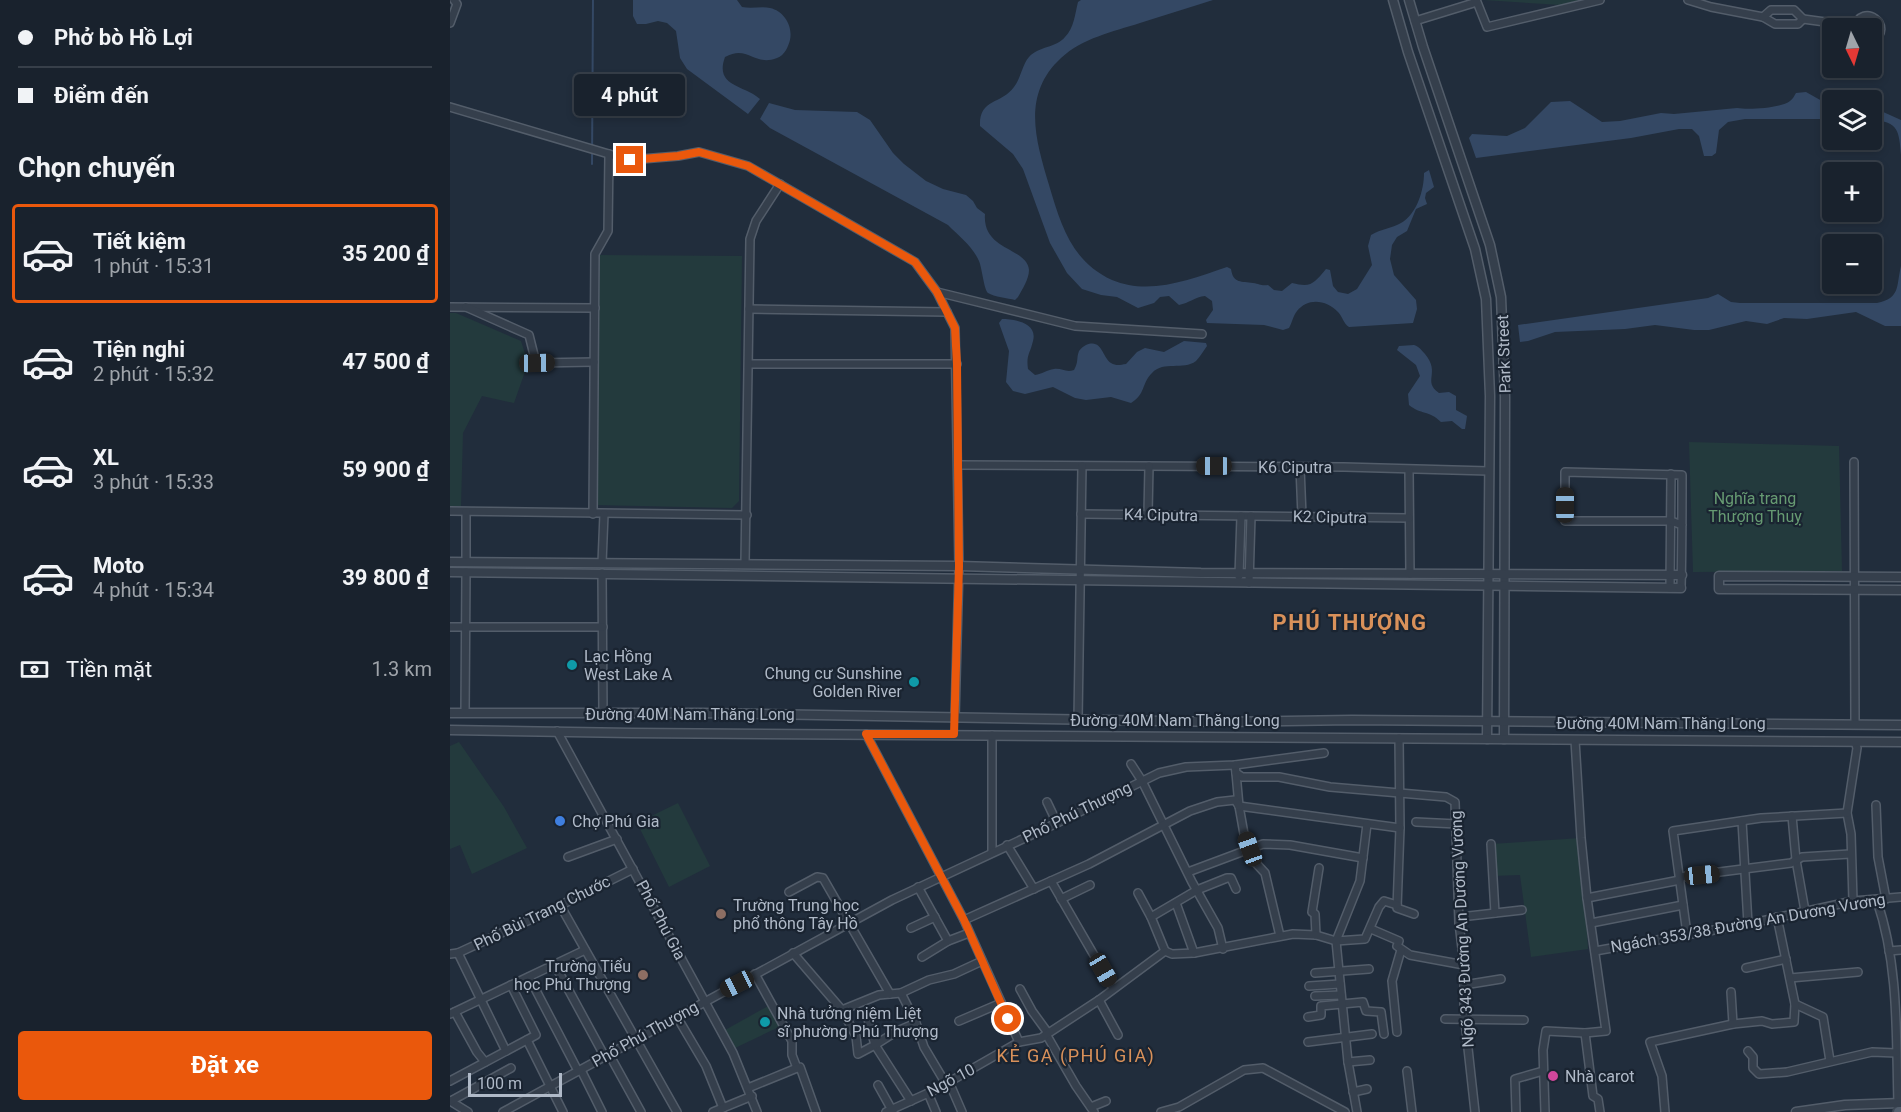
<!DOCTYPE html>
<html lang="vi">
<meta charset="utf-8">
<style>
:root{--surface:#19222d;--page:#262f39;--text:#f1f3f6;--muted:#9fa4aa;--line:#373f49;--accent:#ea580c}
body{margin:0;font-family:Roboto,sans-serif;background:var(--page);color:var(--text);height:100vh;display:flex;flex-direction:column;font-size:22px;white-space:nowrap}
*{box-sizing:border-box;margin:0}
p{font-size:20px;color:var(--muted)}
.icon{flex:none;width:33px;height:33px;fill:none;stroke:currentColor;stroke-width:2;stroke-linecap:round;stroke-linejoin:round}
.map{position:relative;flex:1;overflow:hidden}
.drawer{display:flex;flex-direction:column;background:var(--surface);width:450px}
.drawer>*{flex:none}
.hud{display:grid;align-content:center;height:132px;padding:0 18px;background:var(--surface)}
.needle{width:39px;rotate:175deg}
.controls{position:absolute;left:1372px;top:18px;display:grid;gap:12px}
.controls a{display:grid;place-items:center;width:60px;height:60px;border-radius:6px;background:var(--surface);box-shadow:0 3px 9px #0003,0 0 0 2px var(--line);font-size:30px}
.scale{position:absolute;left:18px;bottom:15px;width:94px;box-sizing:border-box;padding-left:6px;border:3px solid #b0bac8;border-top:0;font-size:16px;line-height:21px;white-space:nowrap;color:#b0bac8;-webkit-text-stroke:4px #1a2431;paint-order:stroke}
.end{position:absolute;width:27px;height:27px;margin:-14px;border:8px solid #ea580c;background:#fff;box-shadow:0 0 0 3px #fff}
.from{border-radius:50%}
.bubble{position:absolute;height:42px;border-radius:6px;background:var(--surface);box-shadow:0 3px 9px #0003,0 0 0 2px var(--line);font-size:20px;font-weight:700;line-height:42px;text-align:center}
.car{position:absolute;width:18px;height:36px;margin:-18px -9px;border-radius:8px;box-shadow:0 0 4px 2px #0007;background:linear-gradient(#222 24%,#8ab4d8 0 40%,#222 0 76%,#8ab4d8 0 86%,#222 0)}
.hud b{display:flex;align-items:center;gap:21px;height:57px;font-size:22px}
.hud b+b{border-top:2px solid var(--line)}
.hud i{width:15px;height:15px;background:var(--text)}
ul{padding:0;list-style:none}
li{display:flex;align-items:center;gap:18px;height:99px;margin:0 12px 9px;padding:0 6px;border:3px solid transparent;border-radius:6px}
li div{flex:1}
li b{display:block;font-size:22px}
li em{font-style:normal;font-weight:700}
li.selected{border-color:var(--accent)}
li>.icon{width:54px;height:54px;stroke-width:1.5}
h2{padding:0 18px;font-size:27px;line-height:72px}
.pay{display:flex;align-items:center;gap:15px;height:66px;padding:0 18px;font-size:22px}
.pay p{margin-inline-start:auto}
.primary-button{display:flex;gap:12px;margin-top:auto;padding:12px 18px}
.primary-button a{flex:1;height:69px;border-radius:6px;background:var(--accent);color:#fff;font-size:24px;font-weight:700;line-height:69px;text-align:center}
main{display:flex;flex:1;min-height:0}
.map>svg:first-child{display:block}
.green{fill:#233a3d}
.water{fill:#344864}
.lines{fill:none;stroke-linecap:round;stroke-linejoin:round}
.stream{stroke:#344864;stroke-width:2}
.minor-casing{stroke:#535d6a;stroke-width:10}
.tertiary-casing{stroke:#535d6a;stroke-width:11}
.primary-casing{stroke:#3e4855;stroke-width:14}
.minor{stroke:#353f4c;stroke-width:7}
.tertiary{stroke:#353f4c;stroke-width:8}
.primary{stroke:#535e6d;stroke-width:10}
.route{stroke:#ea580c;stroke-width:8}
.culture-dot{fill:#0f9aa8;stroke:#1a2431;stroke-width:2}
.shop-dot{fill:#3f7fe0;stroke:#1a2431;stroke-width:2}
.education-dot{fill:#8d6e63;stroke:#1a2431;stroke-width:2}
.hotel-dot{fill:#d1479c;stroke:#1a2431;stroke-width:2}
.labels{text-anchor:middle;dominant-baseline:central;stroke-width:4.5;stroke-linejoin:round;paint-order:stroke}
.street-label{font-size:16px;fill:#b0bac8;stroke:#1a2431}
.park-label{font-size:16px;fill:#669a72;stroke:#1a2431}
.poi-label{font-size:16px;fill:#b0bac8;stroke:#1a2431;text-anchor:start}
.neighbourhood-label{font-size:18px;letter-spacing:1.5px;fill:#d9915a;stroke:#1a2431}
.district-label{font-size:22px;font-weight:bold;letter-spacing:1.5px;fill:#d9915a;stroke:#1a2431}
</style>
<main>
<section class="drawer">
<div class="hud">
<b><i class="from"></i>Phở bò Hồ Lợi</b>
<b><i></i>Điểm đến</b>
</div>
<h2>Chọn chuyến</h2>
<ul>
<li class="selected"><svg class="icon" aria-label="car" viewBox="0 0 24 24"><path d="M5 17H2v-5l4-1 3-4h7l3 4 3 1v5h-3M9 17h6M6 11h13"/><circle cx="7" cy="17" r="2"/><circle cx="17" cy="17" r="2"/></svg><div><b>Tiết kiệm</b><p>1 phút · 15:31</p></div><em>35 200 ₫</em></li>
<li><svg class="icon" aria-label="car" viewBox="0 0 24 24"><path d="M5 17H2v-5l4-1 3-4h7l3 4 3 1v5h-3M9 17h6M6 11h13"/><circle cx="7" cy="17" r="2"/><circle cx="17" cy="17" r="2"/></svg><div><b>Tiện nghi</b><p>2 phút · 15:32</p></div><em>47 500 ₫</em></li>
<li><svg class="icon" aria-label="car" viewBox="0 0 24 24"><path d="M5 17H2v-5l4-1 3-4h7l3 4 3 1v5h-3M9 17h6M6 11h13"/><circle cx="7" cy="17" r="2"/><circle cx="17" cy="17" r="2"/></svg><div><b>XL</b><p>3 phút · 15:33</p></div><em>59 900 ₫</em></li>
<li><svg class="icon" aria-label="car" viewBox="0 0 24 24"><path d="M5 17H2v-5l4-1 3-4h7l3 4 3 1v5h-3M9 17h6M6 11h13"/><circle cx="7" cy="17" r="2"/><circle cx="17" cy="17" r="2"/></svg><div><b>Moto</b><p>4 phút · 15:34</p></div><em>39 800 ₫</em></li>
</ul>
<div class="pay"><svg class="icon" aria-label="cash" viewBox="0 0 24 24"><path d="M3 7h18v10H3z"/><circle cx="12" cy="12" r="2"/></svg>Tiền mặt<p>1.3 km</p></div>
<div class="primary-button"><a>Đặt xe</a></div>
</section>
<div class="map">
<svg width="1451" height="1112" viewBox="0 0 1451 1112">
<rect width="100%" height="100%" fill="#212d3c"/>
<!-- green -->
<g class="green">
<path d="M1033 0H1130L1111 5Z"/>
<path d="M149 255 292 256 289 501 282 508 144 505Z"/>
<path d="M0 313H6L71 341 78 363 64 403 32 396 13 433 11 506H0Z"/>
<path d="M1239 442 1389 446 1392 571 1243 572Z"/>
<path d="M9 742 54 807 77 848 22 874 10 845 0 849V746Z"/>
<path d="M228 803 260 866 219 887 187 823Z"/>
<path d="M1131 838 1138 949 1081 957 1070 875 1043 876 1041 844Z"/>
<path d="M320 1005 331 1026 285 1048 275 1030Z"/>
</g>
<!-- water -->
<g class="water">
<path d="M183 0H287L292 7C302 9 312 6 320 8 334 11 343 26 340 40 338 47 335 55 327 58 304 67 298 44 275 57 264 87 295 85 310 99L298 114 237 69 230 58 226 31 217 23 208 21 196 24H187L183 16Z"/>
<path d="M631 0H763C739 8 714 15 690 23 662 32 633 38 611 58 571 95 586 141 599 185 611 225 621 261 662 280 700 296 741 279 777 267L781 269C783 284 792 281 803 283 810 284 811 286 818 285L824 290 832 291 842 283C862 288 864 283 876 269L880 270 883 286 888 292 898 294 907 289 922 265 918 246 921 235C931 229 942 228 951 223 967 214 974 190 974 173L979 170 984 187 976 193 975 198 977 204 966 209 957 231 947 237 942 245 940 259 944 275 966 300 967 309 963 323 899 327C893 323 893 317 888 312 877 300 858 297 847 311 843 316 842 323 839 328L833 330 814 325 757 323 756 320 763 310 762 301 755 296C745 297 739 303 729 305L719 296 710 297 704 303 688 308 667 297 651 295 632 289 617 273 600 243 573 169 563 154 530 126C529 98 551 105 564 87 571 78 572 65 579 57 589 46 606 48 615 37 624 28 625 14 628 2Z"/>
<path d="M1356 92 1372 101 1385 100H1386H1383V119H1295L1278 122 1269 130 1266 153 1262 156H1254L1249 136 1242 129H1229L1181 138 1026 158 1019 138 1022 134 1057 136 1075 128 1101 102 1120 101 1152 122 1170 121 1211 113 1224 114 1287 108C1299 110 1331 108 1340 101 1343 99 1344 96 1346 93Z"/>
<path d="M319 103 345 110 407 112 420 120 443 153 454 164 476 181 493 189 516 195 523 201 527 208 535 214C532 251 577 247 579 270 579 279 572 290 568 297L565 300C558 298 544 297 538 293 534 290 532 268 529 261 523 247 509 236 498 225L320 128 310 119Z"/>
<path d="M1431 111 1451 120V155C1449 132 1449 121 1422 120V112Z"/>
<path d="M1451 266V326H1435L1406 312 1357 319 1334 318 1317 324 1296 321 1259 330H1244L1205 325 1175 329 1105 332 1078 341 1070 342 1068 325 1258 298 1268 294 1281 302 1290 303H1427C1451 298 1446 286 1451 266Z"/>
<path d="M552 319C564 319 588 323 583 341 580 354 576 355 578 369L585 375C592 374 597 370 604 369 612 368 616 373 624 370 629 361 626 359 629 351 631 348 634 346 636 345 652 338 652 357 661 363 666 366 670 365 676 364L687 352 695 348 714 352 734 341 756 343 757 346C754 350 750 357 746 361 733 371 714 360 702 373 691 384 696 394 681 403L661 397 636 400 625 398 603 387 575 394 563 391 556 382 559 351 549 323Z"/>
<path d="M964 345C970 347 971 350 975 354 991 373 972 381 989 393L999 392 1006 396V410L1017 416 1015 429H1012L1002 421 991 422C979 410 971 415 959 405L958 394 970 376 966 365 947 350 949 346Z"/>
</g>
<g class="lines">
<!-- stream -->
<path class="stream" d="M142 164 143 0"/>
<!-- minor casing -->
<g class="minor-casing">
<g id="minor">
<path d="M1238 0 1261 7 1313 17 1325 24H1348L1353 19"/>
<path d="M1313 17 1321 10H1344L1353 19 1405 26"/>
<path d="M965 21 1027 2 1037 27 1150 0"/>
<path d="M0 23 7 4 4 0"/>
<path d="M1405 28C1411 0 1447 27 1422 41"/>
<path d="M0 107 179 160 228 156 249 152 298 166 465 262 487 292 505 328 509 566 505 718"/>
<path d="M487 292 625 326 752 334"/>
<path d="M0 307 145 308"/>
<path d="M16 307 79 335 86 363 144 362"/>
<path d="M299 309 497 312"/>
<path d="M299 364H507"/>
<path d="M1404 462 1405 724"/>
<path d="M508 465 894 467 1039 471"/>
<path d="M850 467 852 516"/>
<path d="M959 470 960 574"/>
<path d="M0 511 297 515"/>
<path d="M143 514 145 254 158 231 159 154"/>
<path d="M631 514 959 518"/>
<path d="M698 514 699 466"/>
<path d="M16 562V512"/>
<path d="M152 563 154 514"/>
<path d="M295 563 300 239 306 221 330 184"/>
<path d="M152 573 153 713"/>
<path d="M789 576 791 516"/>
<path d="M799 583 801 516"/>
<path d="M1220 588 1221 474"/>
<path d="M1231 588C1232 550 1232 513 1232 475L1115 472V521H1221L1232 525"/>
<path d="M0 627H153"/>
<path d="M15 713 16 572"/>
<path d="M628 720 632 466"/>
<path d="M107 731 283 1053 307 1112"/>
<path d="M416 734 514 920 569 1042"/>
<path d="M949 738 950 828 947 908 964 914"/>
<path d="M681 764 692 781 742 882 768 928 773 949"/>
<path d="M785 765 786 773 792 777H829L880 787 996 797 1005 802 1009 923 1014 965V1012L1025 1112"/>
<path d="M786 773 789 806 794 834 802 859 815 873 830 936"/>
<path d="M597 802 607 823"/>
<path d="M1426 805 1428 857 1436 899"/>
<path d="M789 806 950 828"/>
<path d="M1342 816 1346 860 1355 911"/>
<path d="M1292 821 1298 924"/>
<path d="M966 822 1007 824"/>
<path d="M1041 844 1045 913"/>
<path d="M557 845 584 889"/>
<path d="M542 852V735"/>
<path d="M118 857 167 839"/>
<path d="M738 872 813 844 840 845 913 858"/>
<path d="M1230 877 1341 863 1352 857 1400 854"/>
<path d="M601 881 663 988"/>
<path d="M468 887 498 941"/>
<path d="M339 892 367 877 373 878 440 994"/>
<path d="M688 893 701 917 715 951"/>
<path d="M1137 898 1230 880"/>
<path d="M611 899 640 885"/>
<path d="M1403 901 1401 834 1397 813 1407 748 1405 742"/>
<path d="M1427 901C1449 965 1446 1036 1448 1103"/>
<path d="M726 903 744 953"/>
<path d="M110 905 227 1112"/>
<path d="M701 917 747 890 777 878H781L786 889"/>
<path d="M1010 917 1072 910"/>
<path d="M514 920 639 864 740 811 767 802 785 800 789 806"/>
<path d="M1141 923 1233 905"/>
<path d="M461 928 485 917"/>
<path d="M921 929 949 941 947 946 960 955 1014 965"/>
<path d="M1237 934 1223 831 1311 818 1397 813"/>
<path d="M866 935 865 914 862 912 869 868"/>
<path d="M1145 951 1298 924 1403 901 1451 897"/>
<path d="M1439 951 1451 950"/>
<path d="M8 953 56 1051"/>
<path d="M343 953 392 1010 406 1036 408 1054 425 1045 461 1101"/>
<path d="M0 954 8 953 101 910 183 869"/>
<path d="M472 957 498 941 519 933"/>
<path d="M105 965 155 1057"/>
<path d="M1296 968 1336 959"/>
<path d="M865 973 919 969"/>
<path d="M305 974 342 1041V1055L347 1068 350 1067 366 1112"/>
<path d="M79 977 128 1071"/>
<path d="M1340 978 1408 972"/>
<path d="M1014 985 1051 979"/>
<path d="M859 986 890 984"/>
<path d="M570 989 582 1011 598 1033"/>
<path d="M1281 992 1283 1024"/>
<path d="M451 993 466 1023 474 1047 496 1084"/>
<path d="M865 996 891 995"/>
<path d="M649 1000 668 1035"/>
<path d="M1345 1004 1373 1017 1380 1061"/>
<path d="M392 1010 429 995 451 993 479 980 504 974 532 961"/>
<path d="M5 1012 27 1052 35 1062"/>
<path d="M0 1014 135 950"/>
<path d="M417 1016 425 1045 447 1031 466 1023"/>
<path d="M227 1017 256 1066 273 1108"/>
<path d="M858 1017 871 1015V1006L913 1002 916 1011 931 1012 934 1034"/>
<path d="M995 1019 1074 1020"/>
<path d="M509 1021 551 1003"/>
<path d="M947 1032 942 981 951 950"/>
<path d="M1135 1033 1143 1096 1148 1099 1150 1112"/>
<path d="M596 1034 626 1086 644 1112"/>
<path d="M77 1040 113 1112"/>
<path d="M858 1042 922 1034"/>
<path d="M1298 1051 1303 1057V1068L1309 1074 1337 1072 1422 1052 1446 1053"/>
<path d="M159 1054 191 1112"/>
<path d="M898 1062 920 1060"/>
<path d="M131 1070 152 1112"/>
<path d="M957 1071 962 1112"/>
<path d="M0 1081 86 1035 61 985"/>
<path d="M499 1082 512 1112"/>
<path d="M428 1085 443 1112"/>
<path d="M298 1088 347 1068"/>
<path d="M903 1092 917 1089"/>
<path d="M478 1093 486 1112"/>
<path d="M0 1101 18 1112"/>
<path d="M1 1101 61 1068"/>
<path d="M641 1107 656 1101"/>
<path d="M53 1112 442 900 607 823 709 773 736 767 785 765 874 753"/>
<path d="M263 1112 302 1096"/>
<path d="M436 1112 485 1090 569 1042 591 1038 649 1000 715 951 722 954 744 953 843 934 866 935 886 941 915 939 929 907 934 901 947 905"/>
<path d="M711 1112 729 1107 794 1070 813 1068 895 1112"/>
<path d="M907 1112 898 1062 886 941 910 881 917 824"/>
<path d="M1066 1112 1065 1079 1093 1071"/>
<path d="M1095 1112 1093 1050 1096 1031 1135 1033 1156 1031 1137 898 1131 838 1125 740"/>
<path d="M1215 1112 1212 1076 1200 1042 1283 1024 1312 1021 1322 1024 1344 1022 1345 1004 1327 917"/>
</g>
</g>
<!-- tertiary casing -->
<g class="tertiary-casing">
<g id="tertiary">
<path d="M943 0 958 52 1025 249 1036 299 1040 396 1037 739"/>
<path d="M959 0 973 47 1040 245 1051 297 1055 397 1054 739"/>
<path d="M0 562 509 566 751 573 1232 575"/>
<path d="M0 572 1231 588"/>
<path d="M1451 577 1269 576V589L1451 590"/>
<path d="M0 713H251L774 722 902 720 1451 725"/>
<path d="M0 730 182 733 1451 742"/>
<path d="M1346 1112 1395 1105 1451 1103"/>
</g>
</g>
<!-- primary casing -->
<g class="primary-casing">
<path id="primary" d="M1449 1112H1451"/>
</g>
<!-- minor -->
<use href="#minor" class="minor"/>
<!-- tertiary -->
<use href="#tertiary" class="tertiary"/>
<!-- primary -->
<use href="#primary" class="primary"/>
</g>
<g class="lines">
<!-- route -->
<path class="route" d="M180 160 228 156 249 152 298 166 465 262 487 292 505 328 507 364 509 566 504 734H416L514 920 558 1019"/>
</g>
<!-- markers -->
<g class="culture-dot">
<circle cx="122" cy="665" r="6"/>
<circle cx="464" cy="682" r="6"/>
<circle cx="315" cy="1022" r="6"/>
</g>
<circle class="shop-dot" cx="110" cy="821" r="6"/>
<g class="education-dot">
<circle cx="271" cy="914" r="6"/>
<circle cx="193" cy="975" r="6"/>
</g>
<circle class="hotel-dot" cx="1103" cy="1076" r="6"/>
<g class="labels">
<!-- street labels -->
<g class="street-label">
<text transform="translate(1054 354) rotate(-92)">Park Street</text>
<text x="845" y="467">K6 Ciputra</text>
<text transform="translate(711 515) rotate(1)">K4 Ciputra</text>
<text transform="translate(880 517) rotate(1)">K2 Ciputra</text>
<text x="240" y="714">Đường 40M Nam Thăng Long</text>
<text x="725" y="720">Đường 40M Nam Thăng Long</text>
<text x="1211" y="723">Đường 40M Nam Thăng Long</text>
<text transform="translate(627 812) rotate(-26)">Phố Phú Thượng</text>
<text transform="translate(92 913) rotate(-26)">Phố Bùi Trang Chước</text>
<text transform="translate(211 920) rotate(62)">Phố Phú Gia</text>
<text transform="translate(1298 923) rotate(-10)">Ngách 353/38 Đường An Dương Vương</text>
<text transform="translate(1012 929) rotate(-93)">Ngõ 343 Đường An Dương Vương</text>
<text transform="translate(195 1034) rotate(-29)">Phố Phú Thượng</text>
<text transform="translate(501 1080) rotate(-28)">Ngõ 10</text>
</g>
<!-- park labels -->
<g class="park-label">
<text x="1305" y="498">Nghĩa trang<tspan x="1305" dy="18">Thượng Thuỵ</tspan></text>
</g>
<!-- poi labels -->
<g class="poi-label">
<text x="134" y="656">Lạc Hồng<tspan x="134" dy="18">West Lake A</tspan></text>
<text x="452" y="673" text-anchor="end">Chung cư Sunshine<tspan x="452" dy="18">Golden River</tspan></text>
<text x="122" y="821">Chợ Phú Gia</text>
<text x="283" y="905">Trường Trung học<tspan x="283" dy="18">phổ thông Tây Hồ</tspan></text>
<text x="181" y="966" text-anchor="end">Trường Tiểu<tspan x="181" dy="18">học Phú Thượng</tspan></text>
<text x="327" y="1013">Nhà tưởng niệm Liệt<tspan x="327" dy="18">sĩ phường Phú Thượng</tspan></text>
<text x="1115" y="1076">Nhà carot</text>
</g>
<!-- neighbourhood labels -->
<g class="neighbourhood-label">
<text x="626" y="1055">KẺ GẠ (PHÚ GIA)</text>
</g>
<!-- district labels -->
<g class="district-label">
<text x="900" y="622">PHÚ THƯỢNG</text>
</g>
</g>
</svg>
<div class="controls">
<a><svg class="needle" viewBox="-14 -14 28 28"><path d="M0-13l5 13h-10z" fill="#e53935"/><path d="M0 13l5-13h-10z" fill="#9fa4aa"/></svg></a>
<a><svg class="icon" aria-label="layers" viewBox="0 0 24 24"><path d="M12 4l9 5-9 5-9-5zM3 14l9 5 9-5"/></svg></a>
<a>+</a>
<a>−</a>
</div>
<div class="scale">100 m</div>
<i class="end from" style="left:558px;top:1019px"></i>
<i class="end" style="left:180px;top:160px"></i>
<div class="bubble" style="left:124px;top:74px;width:111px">4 phút</div>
<i class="car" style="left:87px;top:363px;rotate:89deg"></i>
<i class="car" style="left:764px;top:466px;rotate:270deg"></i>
<i class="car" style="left:1115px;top:505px;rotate:0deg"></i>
<i class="car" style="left:800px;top:849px;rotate:340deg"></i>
<i class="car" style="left:1252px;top:875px;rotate:84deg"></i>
<i class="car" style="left:653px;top:970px;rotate:150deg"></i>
<i class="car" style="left:287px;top:984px;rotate:243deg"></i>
</div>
</main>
